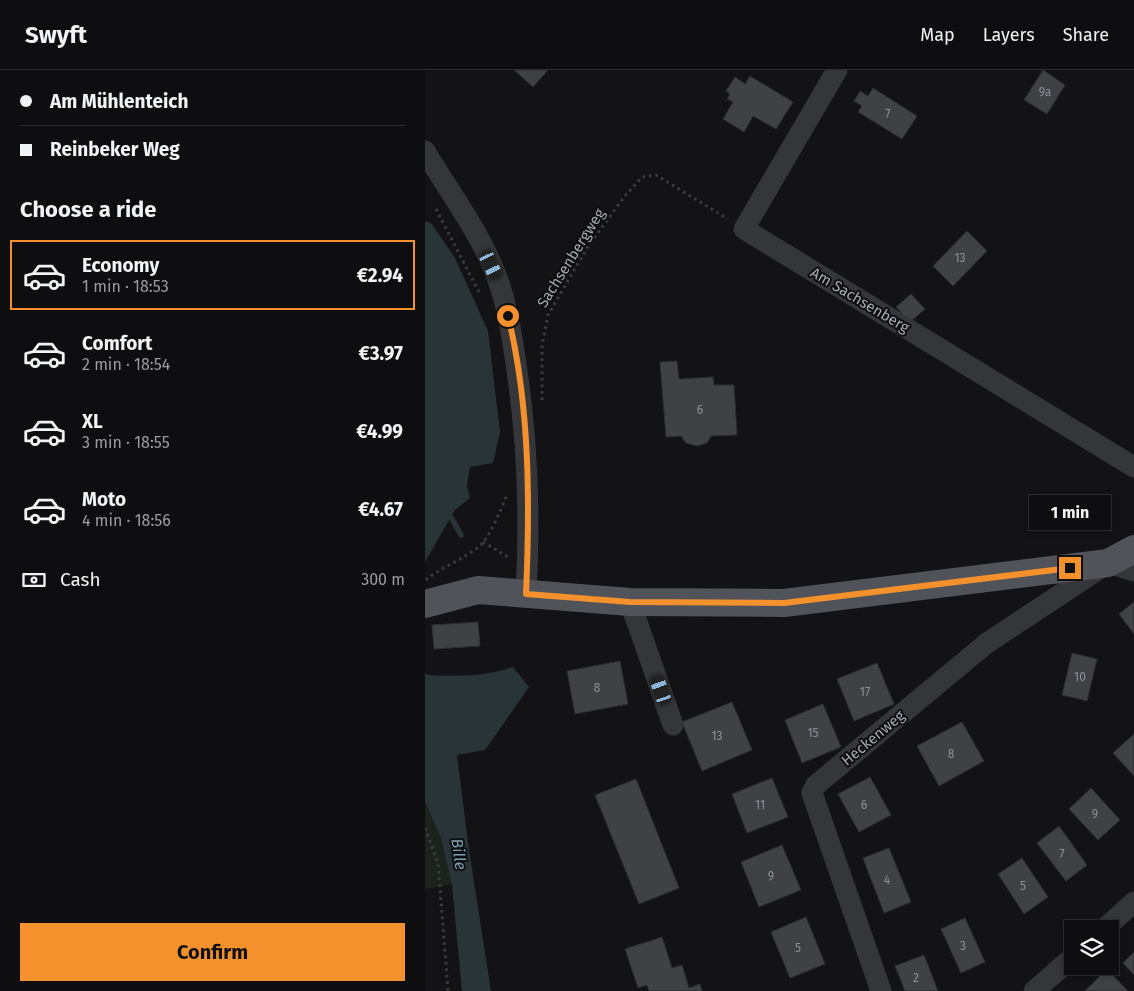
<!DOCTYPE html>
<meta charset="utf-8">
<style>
:root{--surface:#0e0e10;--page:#171719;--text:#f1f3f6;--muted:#9b9c9f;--line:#2e2e30;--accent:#f4912c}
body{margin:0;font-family:"Fira Sans",sans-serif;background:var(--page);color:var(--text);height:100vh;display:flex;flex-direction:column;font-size:19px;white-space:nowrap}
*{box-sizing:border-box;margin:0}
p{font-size:16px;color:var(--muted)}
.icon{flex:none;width:28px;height:28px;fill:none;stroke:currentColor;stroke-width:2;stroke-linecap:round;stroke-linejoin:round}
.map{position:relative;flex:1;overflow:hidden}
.drawer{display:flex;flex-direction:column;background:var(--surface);width:425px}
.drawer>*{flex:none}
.guide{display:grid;align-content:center;height:110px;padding:0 20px;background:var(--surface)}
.controls{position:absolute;left:639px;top:850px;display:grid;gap:10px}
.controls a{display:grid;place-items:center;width:55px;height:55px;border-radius:0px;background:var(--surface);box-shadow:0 2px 8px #0003,0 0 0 1px var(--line);font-size:25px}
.end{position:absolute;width:22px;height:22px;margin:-11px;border:6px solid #f4912c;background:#111;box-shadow:0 0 0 2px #111}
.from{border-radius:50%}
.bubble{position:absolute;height:35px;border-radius:0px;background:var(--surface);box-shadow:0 2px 8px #0003,0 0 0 1px var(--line);font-size:16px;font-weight:700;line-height:35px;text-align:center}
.car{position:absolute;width:15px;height:30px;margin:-15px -8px;border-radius:6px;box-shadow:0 0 4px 1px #0007;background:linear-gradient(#222 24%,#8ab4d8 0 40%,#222 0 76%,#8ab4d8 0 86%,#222 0)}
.guide b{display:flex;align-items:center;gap:18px;height:48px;font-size:19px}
.guide b+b{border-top:1px solid var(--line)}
.guide i{width:12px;height:12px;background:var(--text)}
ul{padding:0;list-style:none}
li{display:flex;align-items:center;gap:15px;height:70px;margin:0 10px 8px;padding:0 10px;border:2px solid transparent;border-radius:0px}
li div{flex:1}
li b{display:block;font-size:19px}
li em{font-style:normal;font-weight:700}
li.current{border-color:var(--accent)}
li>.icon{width:45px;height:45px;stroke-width:1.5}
h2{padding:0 20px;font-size:22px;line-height:60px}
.pay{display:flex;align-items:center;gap:12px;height:55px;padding:0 20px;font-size:19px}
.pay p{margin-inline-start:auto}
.primary-button{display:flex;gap:10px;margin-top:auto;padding:10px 20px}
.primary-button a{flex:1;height:58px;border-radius:0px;background:var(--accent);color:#111;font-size:20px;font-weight:700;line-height:58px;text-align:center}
header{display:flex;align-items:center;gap:30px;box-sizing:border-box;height:70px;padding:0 25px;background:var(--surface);border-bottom:1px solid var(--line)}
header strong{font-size:24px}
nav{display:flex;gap:28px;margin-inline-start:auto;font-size:18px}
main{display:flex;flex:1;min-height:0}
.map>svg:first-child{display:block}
.green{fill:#1b231b}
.water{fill:#293439}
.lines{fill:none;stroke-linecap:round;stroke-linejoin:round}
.stream{stroke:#293439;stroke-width:5.5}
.building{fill:#3f4145;stroke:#2d2e31}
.path{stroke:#3a3d41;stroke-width:3;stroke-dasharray:2.5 4;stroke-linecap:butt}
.minor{stroke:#34363a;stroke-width:21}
.major{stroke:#505359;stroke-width:28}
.route{stroke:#f4912c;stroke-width:6}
.labels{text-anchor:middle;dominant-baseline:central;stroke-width:4;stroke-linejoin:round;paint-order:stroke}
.number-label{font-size:12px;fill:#8b9199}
.street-label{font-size:15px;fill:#a4acb5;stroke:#0e0e10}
.water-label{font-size:16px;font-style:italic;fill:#7aa0b1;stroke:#0e0e10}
</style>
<header>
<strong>Swyft</strong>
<nav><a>Map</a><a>Layers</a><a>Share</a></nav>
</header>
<main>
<section class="drawer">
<div class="guide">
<b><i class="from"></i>Am Mühlenteich</b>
<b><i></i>Reinbeker Weg</b>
</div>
<h2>Choose a ride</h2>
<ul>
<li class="current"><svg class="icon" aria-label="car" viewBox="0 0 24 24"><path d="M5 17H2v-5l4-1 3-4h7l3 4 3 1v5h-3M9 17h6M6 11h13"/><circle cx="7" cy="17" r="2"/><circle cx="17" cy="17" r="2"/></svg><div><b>Economy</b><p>1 min · 18:53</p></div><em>€2.94</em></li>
<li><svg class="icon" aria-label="car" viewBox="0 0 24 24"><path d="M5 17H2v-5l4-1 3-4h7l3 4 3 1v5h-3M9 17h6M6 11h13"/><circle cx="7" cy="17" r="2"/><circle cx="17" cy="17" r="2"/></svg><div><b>Comfort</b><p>2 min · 18:54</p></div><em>€3.97</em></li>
<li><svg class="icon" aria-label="car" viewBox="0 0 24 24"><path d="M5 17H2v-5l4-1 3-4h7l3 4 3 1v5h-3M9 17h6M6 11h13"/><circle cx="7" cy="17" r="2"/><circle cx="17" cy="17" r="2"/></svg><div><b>XL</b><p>3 min · 18:55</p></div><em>€4.99</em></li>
<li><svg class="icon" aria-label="car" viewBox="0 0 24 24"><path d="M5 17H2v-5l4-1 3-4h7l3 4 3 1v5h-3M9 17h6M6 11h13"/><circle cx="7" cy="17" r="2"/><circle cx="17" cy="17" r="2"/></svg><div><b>Moto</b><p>4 min · 18:56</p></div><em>€4.67</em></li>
</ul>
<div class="pay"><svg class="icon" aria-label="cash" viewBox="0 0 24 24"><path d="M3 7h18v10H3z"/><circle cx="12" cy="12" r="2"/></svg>Cash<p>300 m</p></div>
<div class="primary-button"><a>Confirm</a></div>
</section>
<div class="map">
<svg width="709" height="921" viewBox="0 0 709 921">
<rect width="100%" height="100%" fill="#131315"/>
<!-- green -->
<path class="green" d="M0 732 16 768 27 815 0 819Z"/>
<!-- water -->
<g class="water">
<path d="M0 151 6 153 30 188 63 261 75 362 68 393 45 397 42 416 45 428 30 440 0 492Z"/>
<path d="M88 597 104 617 60 680 32 685 44 780 66 921H37L27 815 16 768 0 732V603L3 605C33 607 60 606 88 597Z"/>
</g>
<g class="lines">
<!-- stream -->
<path class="stream" d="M26 447 36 465"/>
</g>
<!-- building -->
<g class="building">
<path d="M89 0H123L108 17Z"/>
<path d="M618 0 640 15 622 44 599 30Z"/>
<path d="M325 6 368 32 351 59 328 46 319 62 298 49 308 32 302 29 305 24 301 21 310 7 320 14Z"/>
<path d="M448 18 492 46 477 69 433 42 437 36 429 31 435 21 443 26Z"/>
<path d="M542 161 562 181 528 216 508 196Z"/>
<path d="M486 224 500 239 485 252 471 237Z"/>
<path d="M252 291 254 309 288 307 289 315H309L312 365 286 366 282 373 272 376 261 373 256 366 241 367 235 292Z"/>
<path d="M709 532V564L694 544Z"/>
<path d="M53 552 55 576 9 579 7 555Z"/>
<path d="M647 583 672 589 662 631 637 625Z"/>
<path d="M195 591 203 634 150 644 142 601Z"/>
<path d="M452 593 469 634 429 651 412 609Z"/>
<path d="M307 632 327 680 277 701 257 652Z"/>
<path d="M398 634 416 677 377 693 360 650Z"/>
<path d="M537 652 559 691 514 716 492 676Z"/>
<path d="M709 664V706L688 683Z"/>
<path d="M445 707 466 745 434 762 413 724Z"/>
<path d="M347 708 363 747 322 763 307 724Z"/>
<path d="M211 709 254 818 214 834 170 725Z"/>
<path d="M666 718 695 750 673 770 644 739Z"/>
<path d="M634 756 662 795 641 811 612 773Z"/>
<path d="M357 775 376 820 334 837 316 792Z"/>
<path d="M464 778 486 832 459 843 438 788Z"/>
<path d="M597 788 623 827 599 844 573 804Z"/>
<path d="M381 847 400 894 365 908 346 862Z"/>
<path d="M540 848 560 892 536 903 516 859Z"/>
<path d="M237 867 247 898 257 895 264 918 275 914 277 921H224L222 915 213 918 200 879Z"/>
<path d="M709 882V905L698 893Z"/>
<path d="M499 885 513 921H480L470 896Z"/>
<path d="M682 899 703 921H660Z"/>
</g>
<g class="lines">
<!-- path -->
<g class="path">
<path d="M11 139 55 224"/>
<path d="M117 330V276L123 245 162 178 199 127 217 107 231 105 303 149"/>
<path d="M58 472 83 487"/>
<path d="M1 510C16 497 35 491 51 479 66 468 74 442 82 425"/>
<path d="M0 758 13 793 23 921"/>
</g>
<!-- minor -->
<g class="minor">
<path d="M412 0 319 159 709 397"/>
<path d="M0 81C26 125 59 167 75 216 84 244 88 273 92 301 103 375 105 450 101 524"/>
<path d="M205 532 248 655"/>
<path d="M679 859 709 832"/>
<path d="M456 921 387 723 391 715 562 573 683 493 709 501"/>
<path d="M609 921 648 887"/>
</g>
<!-- major -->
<path class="major" d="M0 534 53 520 205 532 359 533 683 493 709 479"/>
</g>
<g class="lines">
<!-- route -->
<path class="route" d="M83 246C105 336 105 433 101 524L205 532 359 533 645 498"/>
</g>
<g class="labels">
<!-- number labels -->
<g class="number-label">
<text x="620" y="22">9a</text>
<text x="463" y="44">7</text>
<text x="535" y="188">13</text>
<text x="275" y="340">6</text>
<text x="655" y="607">10</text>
<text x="172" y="618">8</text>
<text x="440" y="622">17</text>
<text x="388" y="663">15</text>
<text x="292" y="666">13</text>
<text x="526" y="684">8</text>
<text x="335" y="735">11</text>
<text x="439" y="735">6</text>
<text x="670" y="744">9</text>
<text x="637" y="784">7</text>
<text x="346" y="806">9</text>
<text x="462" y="810">4</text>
<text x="598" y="816">5</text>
<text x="538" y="876">3</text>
<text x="373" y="878">5</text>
<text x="491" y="908">2</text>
</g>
<!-- street labels -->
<g class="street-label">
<text transform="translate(146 188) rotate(-58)">Sachsenbergweg</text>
<text transform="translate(435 230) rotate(31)">Am Sachsenberg</text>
<text transform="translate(448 668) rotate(-40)">Heckenweg</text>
</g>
<!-- water labels -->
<g class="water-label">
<text transform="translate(34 784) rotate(82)">Bille</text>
</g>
</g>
</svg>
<div class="controls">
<a><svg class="icon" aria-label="layers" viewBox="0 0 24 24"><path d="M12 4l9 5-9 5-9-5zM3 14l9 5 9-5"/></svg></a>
</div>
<i class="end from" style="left:83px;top:246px"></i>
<i class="end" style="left:645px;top:498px"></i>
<div class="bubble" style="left:604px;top:425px;width:82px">1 min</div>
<i class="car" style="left:66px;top:195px;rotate:155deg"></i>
<i class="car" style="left:236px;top:620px;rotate:341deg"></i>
</div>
</main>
